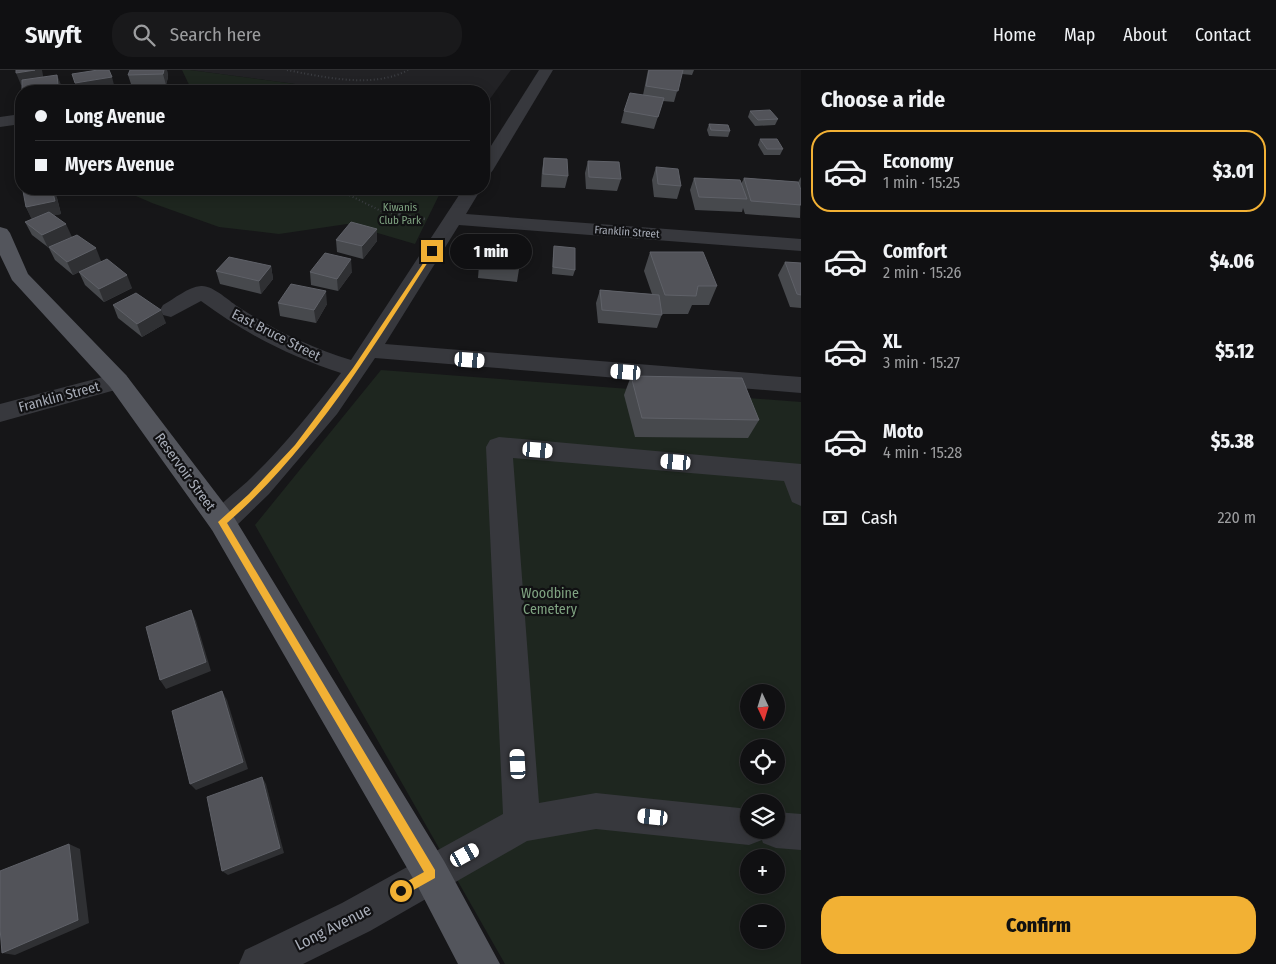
<!DOCTYPE html>
<meta charset="utf-8">
<style>
:root{--surface:#101012;--page:#19191b;--text:#f1f3f6;--muted:#9c9d9f;--line:#303032;--accent:#f2b134}
body{margin:0;font-family:"Fira Sans Condensed",sans-serif;background:var(--page);color:var(--text);height:100vh;display:flex;flex-direction:column;font-size:19px;white-space:nowrap}
*{box-sizing:border-box;margin:0}
p{font-size:16px;color:var(--muted)}
.icon{flex:none;width:28px;height:28px;fill:none;stroke:currentColor;stroke-width:2;stroke-linecap:round;stroke-linejoin:round}
.map{position:relative;flex:1;overflow:hidden}
.details{display:flex;flex-direction:column;background:var(--surface);width:475px}
.details>*{flex:none}
.banner{position:absolute;left:15px;top:15px;width:475px;height:110px;border-radius:20px;box-shadow:0 2px 12px #0003,0 0 0 1px var(--line);display:grid;align-content:center;height:110px;padding:0 20px;background:var(--surface)}
.needle{width:32px;rotate:176deg}
.fabs{position:absolute;left:740px;top:614px;display:grid;gap:10px}
.fabs a{display:grid;place-items:center;width:45px;height:45px;border-radius:50%;background:var(--surface);box-shadow:0 2px 12px #0003,0 0 0 1px var(--line);font-size:25px}
.end{position:absolute;width:22px;height:22px;margin:-11px;border:6px solid #f2b134;background:#111;box-shadow:0 0 0 2px #111}
.from{border-radius:50%}
.bubble{position:absolute;height:35px;border-radius:18px;background:var(--surface);box-shadow:0 2px 12px #0003,0 0 0 1px var(--line);font-size:16px;font-weight:800;line-height:35px;text-align:center}
.car{position:absolute;width:15px;height:30px;margin:-15px -8px;border-radius:6px;box-shadow:0 0 4px 1px #0007;background:linear-gradient(#fff 24%,#345 0 40%,#fff 0 76%,#345 0 86%,#fff 0)}
.banner b{display:flex;align-items:center;gap:18px;height:48px;font-size:19px}
.banner b+b{border-top:1px solid var(--line)}
.banner i{width:12px;height:12px;background:var(--text)}
ul{padding:0;list-style:none}
li{display:flex;align-items:center;gap:15px;height:82px;margin:0 10px 8px;padding:0 10px;border:2px solid transparent;border-radius:20px}
li div{flex:1}
li b{display:block;font-size:19px}
li em{font-style:normal;font-weight:800}
li.selected{border-color:var(--accent)}
li>.icon{width:45px;height:45px;stroke-width:1.5}
h2{padding:0 20px;font-size:22px;line-height:60px}
.pay{display:flex;align-items:center;gap:12px;height:55px;padding:0 20px;font-size:19px}
.pay p{margin-inline-start:auto}
.action{display:flex;gap:10px;margin-top:auto;padding:10px 20px}
.action a{flex:1;height:58px;border-radius:20px;background:var(--accent);color:#111;font-size:20px;font-weight:800;line-height:58px;text-align:center}
header{display:flex;align-items:center;gap:30px;box-sizing:border-box;height:70px;padding:0 25px;background:var(--surface);border-bottom:1px solid var(--line)}
header strong{font-size:24px}
nav{display:flex;gap:28px;margin-inline-start:auto;font-size:18px}
.search{width:350px;height:45px;background:var(--page);display:flex;align-items:center;gap:12px;box-sizing:border-box;padding:0 18px;border-radius:20px;color:var(--muted);font-size:19px}
main{display:flex;flex:1;min-height:0}
.map>svg:first-child{display:block}
.built{fill:#222225}
.green{fill:#1e261f;fill-rule:evenodd}
.lines{fill:none;stroke-linecap:round;stroke-linejoin:round}
.path-far1{stroke:#3d3f44;stroke-width:2;stroke-dasharray:1 2.5;stroke-linecap:butt}
.path{stroke:#3d3f44;stroke-width:2.5;stroke-dasharray:2 3;stroke-linecap:butt}
.minor{fill:#37383d;fill-rule:evenodd}
.major{fill:#53555c;fill-rule:evenodd}
.wall{fill:#47494d}
.shaded-wall{fill:#2f3033}
.building{fill:#525359;stroke:#5f6168}
.route{fill:#f2b134}
.labels{text-anchor:middle;dominant-baseline:central;stroke-width:4.5;stroke-linejoin:round;paint-order:stroke}
.far-park-label{font-size:11px;fill:#7fa381;stroke:#111113}
.far-street-label{font-size:11px;fill:#a8adb8;stroke:#111113}
.street-label{font-size:14px;fill:#a8adb8;stroke:#111113}
.park-label{font-size:14px;fill:#7fa381;stroke:#111113}
.near-street-label{font-size:16px;fill:#a8adb8;stroke:#111113}
</style>
<header>
<strong>Swyft</strong>
<div class="search"><svg class="icon" aria-label="search" viewBox="0 0 24 24"><circle cx="10" cy="10" r="6"/><path d="M15 15l6 6"/></svg>Search here</div>
<nav><a>Home</a><a>Map</a><a>About</a><a>Contact</a></nav>
</header>
<main>
<div class="map">
<svg width="801" height="894" viewBox="0 0 801 894">
<rect width="100%" height="100%" fill="#161618"/>
<!-- built -->
<path class="built" d="M190 0H511L484 37V21H347Z"/>
<!-- green -->
<g class="green">
<path d="M182 0H190L347 21H192Z"/>
<path d="M120 119H442L415 174 347 154 279 164 219 157 152 133Z"/>
<path d="M381 300 801 332V894H505L255 455ZM749 622H776V650H749ZM749 678H776V705H749ZM749 732H776V760H749ZM749 788H776V815H749ZM749 842H776V870H749Z"/>
</g>
<g class="lines">
<!-- path-far1 -->
<g class="path-far1">
<path d="M287 0C323 7 374 19 408 0"/>
<path d="M337 119 381 141 406 146"/>
</g>
<!-- path -->
<path class="path" d="M399 144 425 149"/>
<!-- minor -->
<g class="minor">
<path d="M539 0H553L493 100 490 104 484 105V87Z"/>
<path d="M21 44V54L0 57V47Z"/>
<path d="M463 119H481L466 144 801 169V181L459 155 385 274 801 307V323L375 288 337 344 269 424 232 460 222 463 212 460 208 452C217 434 237 422 251 408 284 376 313 340 341 303 291 287 244 263 201 231L171 247 163 245 160 240 163 235C174 229 188 217 201 216 213 215 230 232 240 238 274 260 312 278 351 290Z"/>
<path d="M118 303 126 305 130 311 126 317 0 352V334Z"/>
<path d="M499 367 801 394V436L792 432 784 411 513 388 539 733 596 723 749 739V760H776V742L801 744V780L776 778 763 773 762 770 749 775 596 759 527 771 370 861 303 894H239L245 880 342 833 503 744 486 377 490 370Z"/>
</g>
<!-- major -->
<path class="major" d="M0 157 7 159 10 163 28 204 126 305 232 444 444 791 500 894H458L418 817 212 460 110 317 12 210 0 185Z"/>
</g>
<!-- wall -->
<g class="wall">
<path d="M167 0 168 7 166 15 132 17 128 5Z"/>
<path d="M648 0H694L692 5 682 4 674 32 663 31 654 59 621 53 624 41 643 25Z"/>
<path d="M750 41 778 49 775 55 755 56 748 47Z"/>
<path d="M709 54 730 61 728 67 709 66 707 60Z"/>
<path d="M760 69 783 79 780 85H764L758 75Z"/>
<path d="M544 88 568 106 565 118 541 117 542 100Z"/>
<path d="M588 91 621 109 617 121 586 119 585 103Z"/>
<path d="M656 97 681 116 677 129 654 127 652 110Z"/>
<path d="M801 107 800 148 745 144 743 138 742 142 695 140 690 120 694 108 741 114 744 108 798 112Z"/>
<path d="M28 119H53L57 128 61 144 54 145 72 167 132 218 104 232 85 215 79 202 73 205 55 190 49 178 32 165 25 152 32 149 26 137Z"/>
<path d="M336 170 377 171 363 189 337 182Z"/>
<path d="M554 176 575 200 573 206 552 204 553 183Z"/>
<path d="M650 182 717 216 709 235H692L688 244H662L657 258 598 253 596 233 600 220 652 224 644 201Z"/>
<path d="M785 192 801 193V238L790 237 778 205Z"/>
<path d="M479 195 519 199 517 212 478 208Z"/>
<path d="M271 196 273 209 261 224 220 214 216 201Z"/>
<path d="M310 202H352L338 221 311 215Z"/>
<path d="M278 233 327 234 316 253 280 246Z"/>
<path d="M113 235 166 253 142 267 118 248Z"/>
<path d="M631 306 759 350 748 368 635 367 624 325Z"/>
</g>
<!-- shaded-wall -->
<g class="shaded-wall">
<path d="M35 0H42L44 11 21 15 16 3Z"/>
<path d="M164 0H167L168 7 166 15 163 4Z"/>
<path d="M57 5 62 17V21H23L22 20Z"/>
<path d="M112 7 115 19 100 21H78L75 13Z"/>
<path d="M52 119 57 128 61 144 32 150 26 137Z"/>
<path d="M66 154 72 167 48 178 42 165Z"/>
<path d="M377 159V171L363 189 362 176Z"/>
<path d="M96 178 101 191 73 205 67 192Z"/>
<path d="M351 189 352 202 338 221 337 209Z"/>
<path d="M271 196 273 209 261 224 259 211Z"/>
<path d="M127 205 132 218 104 232 99 219Z"/>
<path d="M326 221 327 234 316 253 314 240Z"/>
<path d="M161 240 166 253 142 267 137 254Z"/>
<path d="M191 540 196 551 211 601 166 619 160 610Z"/>
<path d="M222 621 227 630 248 699 196 720 190 714Z"/>
<path d="M262 707 266 714 284 783 228 805 222 801Z"/>
<path d="M69 774 80 779 89 853 15 885 2 883Z"/>
</g>
<!-- building -->
<g class="building">
<path d="M16 0H35L16 3Z"/>
<path d="M98 0H109L112 7 75 13 72 4Z"/>
<path d="M130 0H164L163 4 128 5Z"/>
<path d="M649 0H683L678 21 646 16Z"/>
<path d="M57 5 58 15 22 20V10Z"/>
<path d="M630 23 664 28 658 47 624 41Z"/>
<path d="M770 40 778 49 758 50 750 41Z"/>
<path d="M709 54 728 55 730 61 711 60Z"/>
<path d="M760 69H777L783 79H767Z"/>
<path d="M544 88 567 89 568 106 543 104Z"/>
<path d="M588 91 619 92 621 109 589 107Z"/>
<path d="M656 97 678 99 681 116 658 114Z"/>
<path d="M694 108 740 110 747 129 699 127Z"/>
<path d="M744 108 798 112 801 120V135L751 131Z"/>
<path d="M34 119H52L55 131 26 137 23 121Z"/>
<path d="M49 142 66 154 42 165 25 152Z"/>
<path d="M351 152 377 159 362 176 336 170Z"/>
<path d="M77 165 96 178 67 192 49 177Z"/>
<path d="M482 173 521 176 519 199 479 195Z"/>
<path d="M554 176 575 178V200L553 197Z"/>
<path d="M650 182H703L717 216H698L696 226 665 225Z"/>
<path d="M325 183 351 189 337 209 310 202Z"/>
<path d="M229 187 271 196 259 211 216 201Z"/>
<path d="M107 189 127 205 99 219 79 202Z"/>
<path d="M785 192 801 193V225L797 224Z"/>
<path d="M291 214 326 221 314 240 278 233Z"/>
<path d="M600 220 659 225 662 245 602 240Z"/>
<path d="M136 223 161 240 137 254 113 235Z"/>
<path d="M631 306 742 308 759 350 642 348Z"/>
<path d="M191 540 206 592 160 610 146 557Z"/>
<path d="M222 621 243 692 190 714 172 641Z"/>
<path d="M262 707 280 778 222 801 207 727Z"/>
<path d="M69 774 78 850 2 883 0 858V801Z"/>
</g>
<!-- route -->
<path class="route" d="M432 180 435 181C373 277 314 377 227 453L435 800V808L401 827 397 825V817L424 802 218 452 249 424 295 375 353 298Z"/>
<g class="labels">
<!-- far-park labels -->
<g class="far-park-label">
<text x="400" y="137">Kiwanis<tspan x="400" dy="13">Club Park</tspan></text>
</g>
<!-- far-street labels -->
<g class="far-street-label">
<text transform="translate(627 162) rotate(4)">Franklin Street</text>
</g>
<!-- street labels -->
<g class="street-label">
<text transform="translate(276 265) rotate(27)">East Bruce Street</text>
<text transform="translate(59 327) rotate(-15)">Franklin Street</text>
<text transform="translate(185 402) rotate(54)">Reservoir Street</text>
</g>
<!-- park labels -->
<g class="park-label">
<text x="550" y="523">Woodbine<tspan x="550" dy="16">Cemetery</tspan></text>
</g>
<!-- near-street labels -->
<g class="near-street-label">
<text transform="translate(333 857) rotate(-27)">Long Avenue</text>
</g>
</g>
</svg>
<div class="fabs">
<a><svg class="needle" viewBox="-14 -14 28 28"><path d="M0-13l5 13h-10z" fill="#e53935"/><path d="M0 13l5-13h-10z" fill="#9c9d9f"/></svg></a>
<a><svg class="icon" aria-label="locate" viewBox="0 0 24 24"><circle cx="12" cy="12" r="6"/><path d="M12 2v4M12 18v4M2 12h4M18 12h4"/></svg></a>
<a><svg class="icon" aria-label="layers" viewBox="0 0 24 24"><path d="M12 4l9 5-9 5-9-5zM3 14l9 5 9-5"/></svg></a>
<a>+</a>
<a>−</a>
</div>
<i class="end from" style="left:401px;top:821px"></i>
<i class="end" style="left:432px;top:181px"></i>
<div class="bubble" style="left:450px;top:164px;width:82px">1 min</div>
<i class="car" style="left:470px;top:290px;rotate:94deg"></i>
<i class="car" style="left:626px;top:302px;rotate:274deg"></i>
<i class="car" style="left:538px;top:380px;rotate:95deg"></i>
<i class="car" style="left:676px;top:392px;rotate:275deg"></i>
<i class="car" style="left:518px;top:694px;rotate:357deg"></i>
<i class="car" style="left:653px;top:747px;rotate:276deg"></i>
<i class="car" style="left:465px;top:785px;rotate:61deg"></i>
<div class="banner">
<b><i class="from"></i>Long Avenue</b>
<b><i></i>Myers Avenue</b>
</div>
</div>
<section class="details">
<h2>Choose a ride</h2>
<ul>
<li class="selected"><svg class="icon" aria-label="car" viewBox="0 0 24 24"><path d="M5 17H2v-5l4-1 3-4h7l3 4 3 1v5h-3M9 17h6M6 11h13"/><circle cx="7" cy="17" r="2"/><circle cx="17" cy="17" r="2"/></svg><div><b>Economy</b><p>1 min · 15:25</p></div><em>$3.01</em></li>
<li><svg class="icon" aria-label="car" viewBox="0 0 24 24"><path d="M5 17H2v-5l4-1 3-4h7l3 4 3 1v5h-3M9 17h6M6 11h13"/><circle cx="7" cy="17" r="2"/><circle cx="17" cy="17" r="2"/></svg><div><b>Comfort</b><p>2 min · 15:26</p></div><em>$4.06</em></li>
<li><svg class="icon" aria-label="car" viewBox="0 0 24 24"><path d="M5 17H2v-5l4-1 3-4h7l3 4 3 1v5h-3M9 17h6M6 11h13"/><circle cx="7" cy="17" r="2"/><circle cx="17" cy="17" r="2"/></svg><div><b>XL</b><p>3 min · 15:27</p></div><em>$5.12</em></li>
<li><svg class="icon" aria-label="car" viewBox="0 0 24 24"><path d="M5 17H2v-5l4-1 3-4h7l3 4 3 1v5h-3M9 17h6M6 11h13"/><circle cx="7" cy="17" r="2"/><circle cx="17" cy="17" r="2"/></svg><div><b>Moto</b><p>4 min · 15:28</p></div><em>$5.38</em></li>
</ul>
<div class="pay"><svg class="icon" aria-label="cash" viewBox="0 0 24 24"><path d="M3 7h18v10H3z"/><circle cx="12" cy="12" r="2"/></svg>Cash<p>220 m</p></div>
<div class="action"><a>Confirm</a></div>
</section>
</main>
